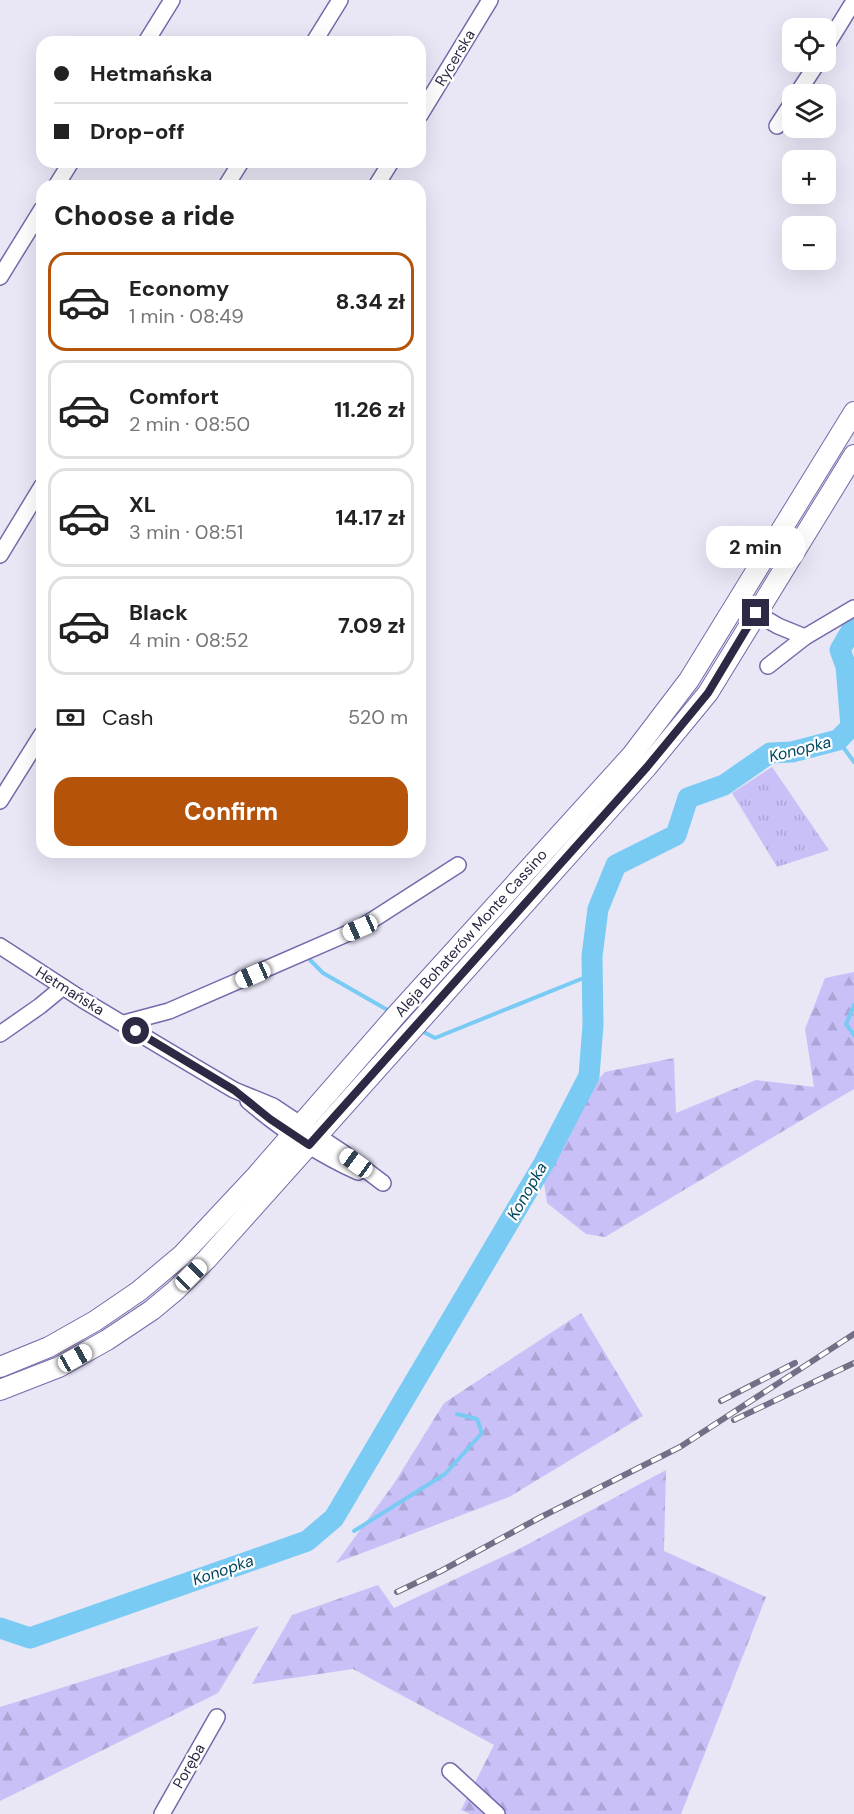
<!DOCTYPE html>
<meta charset="utf-8">
<style>
:root{--surface:#fff;--page:#f2f2f2;--text:#222;--muted:#767676;--line:#e0e0e0;--accent:#b45309}
body{margin:0;font-family:"DM Sans",sans-serif;background:var(--page);color:var(--text);height:100vh;display:flex;flex-direction:column;font-size:22px;white-space:nowrap}
*{box-sizing:border-box;margin:0}
p{font-size:20px;color:var(--muted)}
.icon{flex:none;width:33px;height:33px;fill:none;stroke:currentColor;stroke-width:2;stroke-linecap:round;stroke-linejoin:round}
.map{position:relative;flex:1;overflow:hidden}
.drawer{position:absolute;left:36px;top:180px;width:390px;height:678px;display:flex;flex-direction:column;background:var(--surface);border-radius:18px;box-shadow:0 6px 24px #0002}
.drawer>*{flex:none}
.top-card{position:absolute;left:36px;top:36px;width:390px;height:132px;border-radius:18px;box-shadow:0 6px 24px #0002;display:grid;align-content:center;height:132px;padding:0 18px;background:var(--surface)}
.buttons{position:absolute;left:782px;top:18px;display:grid;gap:12px}
.buttons a{display:grid;place-items:center;width:54px;height:54px;border-radius:12px;background:var(--surface);box-shadow:0 6px 24px #0002;font-size:30px}
.end{position:absolute;width:27px;height:27px;margin:-14px;border:8px solid #2d2844;background:#fff;box-shadow:0 0 0 3px #fff}
.from{border-radius:50%}
.bubble{position:absolute;height:42px;border-radius:18px;background:var(--surface);box-shadow:0 6px 24px #0002;font-size:20px;font-weight:700;line-height:42px;text-align:center}
.car{position:absolute;width:18px;height:36px;margin:-18px -9px;border-radius:8px;box-shadow:0 0 4px 2px #0007;background:linear-gradient(#fff 24%,#345 0 40%,#fff 0 76%,#345 0 86%,#fff 0)}
.top-card b{display:flex;align-items:center;gap:21px;height:57px;font-size:22px}
.top-card b+b{border-top:2px solid var(--line)}
.top-card i{width:15px;height:15px;background:var(--text)}
ul{padding:0;list-style:none}
li{display:flex;align-items:center;gap:18px;height:99px;margin:0 12px 9px;padding:0 6px;border:3px solid var(--line);border-radius:18px}
li div{flex:1}
li b{display:block;font-size:22px}
li em{font-style:normal;font-weight:700}
li.selected{border-color:var(--accent)}
li>.icon{width:54px;height:54px;stroke-width:1.5}
h2{padding:0 18px;font-size:27px;line-height:72px}
.pay{display:flex;align-items:center;gap:15px;height:66px;padding:0 18px;font-size:22px}
.pay p{margin-inline-start:auto}
.cta{display:flex;gap:12px;margin-top:auto;padding:12px 18px}
.cta a{flex:1;height:69px;border-radius:18px;background:var(--accent);color:#fff;font-size:24px;font-weight:700;line-height:69px;text-align:center}
.map>svg:first-child{display:block}
.grass{fill:url(#grass-tufts)}
.forest{fill:url(#forest-firs)}
.lines{fill:none;stroke-linecap:round;stroke-linejoin:round}
.stream{stroke:#7acbf4;stroke-width:4}
.river{stroke:#7acbf4;stroke-width:21}
.minor-casing{stroke:#7669aa;stroke-width:18}
.major-casing{stroke:#7669aa;stroke-width:22}
.minor{stroke:#fff;stroke-width:15}
.major{stroke:#fff;stroke-width:20}
.rail-casing{stroke:#736f86;stroke-width:6}
.rail{stroke:#fff;stroke-width:4;stroke-dasharray:11;stroke-linecap:butt}
.route{stroke:#2d2844;stroke-width:8}
.labels{text-anchor:middle;dominant-baseline:central;stroke-width:4.5;stroke-linejoin:round;paint-order:stroke}
.street-label{font-size:15px;fill:#2d2844;stroke:#fff}
.water-label{font-size:16px;font-style:italic;fill:#004661;stroke:#fff}
</style>
<div class="map">
<svg width="854" height="1814" viewBox="0 0 854 1814">
<defs>
<pattern id="grass-tufts" width="24" height="20" patternUnits="userSpaceOnUse" patternTransform="scale(1.5)"><rect width="24" height="20" fill="#c9c0f8"/><path d="M3 7l-1-3M5 7V3M7 7l1-3M15 17l-1-3M17 17v-4M19 17l1-3" fill="none" stroke="#ada5d6"/></pattern>
<pattern id="forest-firs" width="22" height="20" patternUnits="userSpaceOnUse" patternTransform="scale(1.5)"><rect width="22" height="20" fill="#c9c0f8"/><path d="M5 1l3.5 6h-7zM16 11l3.5 6h-7z" fill="#ada5d6"/></pattern>
</defs>
<rect width="100%" height="100%" fill="#e9e7f6"/>
<!-- grass -->
<path class="grass" d="M772 767 829 850 777 867 732 793Z"/>
<!-- forest -->
<g class="forest">
<path d="M854 972V1089L605 1237 586 1234 547 1203 539 1149 605 1072 674 1058 676 1113 756 1080 814 1087 805 1029 825 978Z"/>
<path d="M581 1313 643 1416 509 1497 336 1563 393 1485 444 1403Z"/>
<path d="M666 1470 664 1551 766 1597 681 1814H470L461 1810 494 1745 353 1669 252 1684 292 1615 378 1585 394 1608 519 1549Z"/>
<path d="M259 1626 218 1693 0 1801V1707Z"/>
</g>
<g class="lines">
<!-- stream -->
<g class="stream">
<path d="M838 740 854 762"/>
<path d="M310 960 323 973 391 1012"/>
<path d="M854 1005 846 1024 854 1035"/>
<path d="M420 1030 435 1038 591 975"/>
<path d="M354 1531 445 1474 482 1433 477 1419 457 1414"/>
</g>
<!-- river -->
<path class="river" d="M0 1628 30 1638 307 1541 334 1518 544 1163 589 1076 593 1025 592 956 598 909 616 865 676 835 688 798 724 785 770 753 792 752 838 740 851 727 846 666 840 650 854 626"/>
<!-- minor casing -->
<g class="minor-casing">
<g id="minor">
<path d="M146 42 172 0"/>
<path d="M314 42 340 0"/>
<path d="M825 48 854 1"/>
<path d="M797 94 818 62"/>
<path d="M420 115 490 0"/>
<path d="M777 126 792 103"/>
<path d="M56 186 71 162"/>
<path d="M226 186 241 162"/>
<path d="M376 186 391 162"/>
<path d="M0 277 42 209"/>
<path d="M0 555 42 486"/>
<path d="M756 613 778 626 805 637"/>
<path d="M768 666 805 637 854 608"/>
<path d="M0 801 42 734"/>
<path d="M0 946 83 1000 180 1058 234 1090 273 1106 342 1152 383 1183"/>
<path d="M124 1023 169 1011 360 928 458 865"/>
<path d="M0 1034 40 1006 63 987"/>
<path d="M248 1101C281 1129 318 1154 358 1172"/>
<path d="M450 1771 497 1814"/>
<path d="M162 1814 217 1717"/>
</g>
</g>
<!-- major casing -->
<g class="major-casing">
<g id="major">
<path d="M0 1367 49 1347 95 1321 139 1291 182 1255 256 1176 398 1013 632 755 689 680 854 412"/>
<path d="M0 1390 59 1367 107 1340 152 1310 176 1290 207 1259 647 767 708 693 854 455"/>
</g>
</g>
<!-- minor -->
<use href="#minor" class="minor"/>
<!-- major -->
<use href="#major" class="major"/>
<!-- rail casing -->
<g class="rail-casing">
<g id="rail">
<path d="M721 1401 795 1363"/>
<path d="M734 1420 854 1363"/>
<path d="M397 1592 441 1571 539 1518 680 1447 854 1334"/>
</g>
</g>
<!-- rail -->
<use href="#rail" class="rail"/>
</g>
<g class="lines">
<!-- route -->
<path class="route" d="M136 1031 234 1090 270 1119 309 1145 647 767 708 693 756 613"/>
</g>
<g class="labels">
<!-- street labels -->
<g class="street-label">
<text transform="translate(455 58) rotate(-59)">Rycerska</text>
<text transform="translate(471 933) rotate(-48)">Aleja Bohaterów Monte Cassino</text>
<text transform="translate(70 991) rotate(32)">Hetmańska</text>
<text transform="translate(189 1766) rotate(-60)">Poręba</text>
</g>
<!-- water labels -->
<g class="water-label">
<text transform="translate(800 749) rotate(-14)">Konopka</text>
<text transform="translate(527 1191) rotate(-60)">Konopka</text>
<text transform="translate(223 1570) rotate(-19)">Konopka</text>
</g>
</g>
</svg>
<div class="buttons">
<a><svg class="icon" aria-label="locate" viewBox="0 0 24 24"><circle cx="12" cy="12" r="6"/><path d="M12 2v4M12 18v4M2 12h4M18 12h4"/></svg></a>
<a><svg class="icon" aria-label="layers" viewBox="0 0 24 24"><path d="M12 4l9 5-9 5-9-5zM3 14l9 5 9-5"/></svg></a>
<a>+</a>
<a>−</a>
</div>
<i class="end from" style="left:136px;top:1031px"></i>
<i class="end" style="left:756px;top:613px"></i>
<div class="bubble" style="left:706px;top:526px;width:99px">2 min</div>
<i class="car" style="left:360px;top:928px;rotate:246deg"></i>
<i class="car" style="left:253px;top:975px;rotate:246deg"></i>
<i class="car" style="left:356px;top:1163px;rotate:306deg"></i>
<i class="car" style="left:191px;top:1275px;rotate:45deg"></i>
<i class="car" style="left:75px;top:1358px;rotate:61deg"></i>
<div class="top-card">
<b><i class="from"></i>Hetmańska</b>
<b><i></i>Drop-off</b>
</div>
<section class="drawer">
<h2>Choose a ride</h2>
<ul>
<li class="selected"><svg class="icon" aria-label="car" viewBox="0 0 24 24"><path d="M5 17H2v-5l4-1 3-4h7l3 4 3 1v5h-3M9 17h6M6 11h13"/><circle cx="7" cy="17" r="2"/><circle cx="17" cy="17" r="2"/></svg><div><b>Economy</b><p>1 min · 08:49</p></div><em>8.34 zł</em></li>
<li><svg class="icon" aria-label="car" viewBox="0 0 24 24"><path d="M5 17H2v-5l4-1 3-4h7l3 4 3 1v5h-3M9 17h6M6 11h13"/><circle cx="7" cy="17" r="2"/><circle cx="17" cy="17" r="2"/></svg><div><b>Comfort</b><p>2 min · 08:50</p></div><em>11.26 zł</em></li>
<li><svg class="icon" aria-label="car" viewBox="0 0 24 24"><path d="M5 17H2v-5l4-1 3-4h7l3 4 3 1v5h-3M9 17h6M6 11h13"/><circle cx="7" cy="17" r="2"/><circle cx="17" cy="17" r="2"/></svg><div><b>XL</b><p>3 min · 08:51</p></div><em>14.17 zł</em></li>
<li><svg class="icon" aria-label="car" viewBox="0 0 24 24"><path d="M5 17H2v-5l4-1 3-4h7l3 4 3 1v5h-3M9 17h6M6 11h13"/><circle cx="7" cy="17" r="2"/><circle cx="17" cy="17" r="2"/></svg><div><b>Black</b><p>4 min · 08:52</p></div><em>7.09 zł</em></li>
</ul>
<div class="pay"><svg class="icon" aria-label="cash" viewBox="0 0 24 24"><path d="M3 7h18v10H3z"/><circle cx="12" cy="12" r="2"/></svg>Cash<p>520 m</p></div>
<div class="cta"><a>Confirm</a></div>
</section>
</div>
